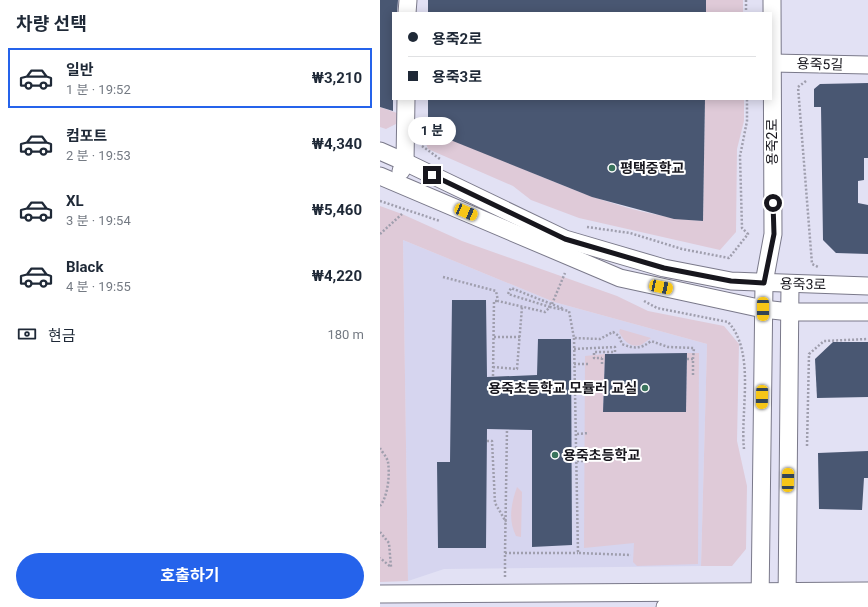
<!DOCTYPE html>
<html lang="ko">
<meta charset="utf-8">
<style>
:root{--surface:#fff;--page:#f6f6f7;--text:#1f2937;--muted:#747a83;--line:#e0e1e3;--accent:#2563eb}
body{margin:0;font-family:Roboto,"Noto Sans KR",sans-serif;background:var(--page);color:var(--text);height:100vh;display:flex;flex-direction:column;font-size:15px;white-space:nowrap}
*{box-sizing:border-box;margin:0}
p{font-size:13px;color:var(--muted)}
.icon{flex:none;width:22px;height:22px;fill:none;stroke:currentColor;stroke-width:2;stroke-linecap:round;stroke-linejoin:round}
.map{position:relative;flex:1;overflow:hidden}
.panel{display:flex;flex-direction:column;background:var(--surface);width:380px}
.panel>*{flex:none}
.top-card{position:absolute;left:12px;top:12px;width:380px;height:88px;border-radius:0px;box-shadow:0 2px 10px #0003;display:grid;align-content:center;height:88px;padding:0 16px;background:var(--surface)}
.end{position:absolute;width:18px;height:18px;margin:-9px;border:5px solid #17161d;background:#fff;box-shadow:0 0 0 2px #fff}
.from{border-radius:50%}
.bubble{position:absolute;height:28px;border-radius:14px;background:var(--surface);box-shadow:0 2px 10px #0003;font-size:13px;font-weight:700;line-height:28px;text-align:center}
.car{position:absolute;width:12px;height:24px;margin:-12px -6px;border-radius:5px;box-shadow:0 0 3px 1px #0007;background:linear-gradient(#f5c518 24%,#345 0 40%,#f5c518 0 76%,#345 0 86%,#f5c518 0)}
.top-card b{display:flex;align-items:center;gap:14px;height:38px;font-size:15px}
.top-card b+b{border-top:1px solid var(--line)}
.top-card i{width:10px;height:10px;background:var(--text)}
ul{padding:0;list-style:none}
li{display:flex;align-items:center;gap:12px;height:60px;margin:0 8px 6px;padding:0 8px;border:2px solid transparent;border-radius:0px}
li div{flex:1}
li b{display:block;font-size:15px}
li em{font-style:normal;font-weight:700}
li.selected{border-color:var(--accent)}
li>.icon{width:36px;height:36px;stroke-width:1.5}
h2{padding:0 16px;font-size:18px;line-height:48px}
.pay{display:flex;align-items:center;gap:10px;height:44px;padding:0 16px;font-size:15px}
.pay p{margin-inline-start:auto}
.action{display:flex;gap:8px;margin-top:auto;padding:8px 16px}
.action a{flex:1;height:46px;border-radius:24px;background:var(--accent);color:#fff;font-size:16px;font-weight:700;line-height:46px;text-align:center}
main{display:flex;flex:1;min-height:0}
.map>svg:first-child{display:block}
.built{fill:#d6d5ef}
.green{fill:#dfcad8}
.building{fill:#495772}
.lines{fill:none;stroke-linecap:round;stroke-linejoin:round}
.minor-casing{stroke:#7a798a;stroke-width:19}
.path{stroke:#9f9ead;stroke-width:2.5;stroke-dasharray:2 2;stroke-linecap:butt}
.minor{stroke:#fff;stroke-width:17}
.route{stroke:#17161d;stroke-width:5}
.poi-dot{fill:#39735c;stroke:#fff;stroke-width:1.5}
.labels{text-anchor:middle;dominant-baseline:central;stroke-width:4;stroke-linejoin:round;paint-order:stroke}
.street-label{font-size:14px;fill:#17161d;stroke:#fff}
.poi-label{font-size:14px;font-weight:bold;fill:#17161d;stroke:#fff;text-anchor:start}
</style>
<main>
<section class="panel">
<h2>차량 선택</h2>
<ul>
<li class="selected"><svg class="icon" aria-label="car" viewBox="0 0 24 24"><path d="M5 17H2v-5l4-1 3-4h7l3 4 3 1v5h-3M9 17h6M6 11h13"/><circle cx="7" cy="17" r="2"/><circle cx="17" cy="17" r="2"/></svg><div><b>일반</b><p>1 분 · 19:52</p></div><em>₩3,210</em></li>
<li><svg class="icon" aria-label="car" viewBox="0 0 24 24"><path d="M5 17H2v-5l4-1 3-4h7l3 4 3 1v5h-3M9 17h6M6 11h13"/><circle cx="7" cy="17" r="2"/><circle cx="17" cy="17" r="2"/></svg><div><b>컴포트</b><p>2 분 · 19:53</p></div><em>₩4,340</em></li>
<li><svg class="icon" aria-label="car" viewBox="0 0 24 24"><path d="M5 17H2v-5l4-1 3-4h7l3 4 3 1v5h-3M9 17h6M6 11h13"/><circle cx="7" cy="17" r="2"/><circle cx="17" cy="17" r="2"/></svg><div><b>XL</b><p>3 분 · 19:54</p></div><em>₩5,460</em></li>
<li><svg class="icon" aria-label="car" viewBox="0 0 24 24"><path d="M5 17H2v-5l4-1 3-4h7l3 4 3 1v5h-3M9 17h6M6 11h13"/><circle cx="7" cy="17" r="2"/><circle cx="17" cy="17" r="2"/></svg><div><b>Black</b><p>4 분 · 19:55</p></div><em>₩4,220</em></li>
</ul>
<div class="pay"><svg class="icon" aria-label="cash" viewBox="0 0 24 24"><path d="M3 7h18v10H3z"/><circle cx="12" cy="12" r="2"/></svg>현금<p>180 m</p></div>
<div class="action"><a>호출하기</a></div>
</section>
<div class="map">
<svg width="488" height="607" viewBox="0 0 488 607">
<rect width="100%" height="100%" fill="#e2e1f4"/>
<!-- built -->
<path class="built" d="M23 240 174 302 327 344 321 566 64 569 28 581Z"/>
<!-- green -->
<g class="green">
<rect x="326" y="0" width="37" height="13"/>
<path d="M325 99H364V121L357 149 356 232 340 250 199 218 151 200 133 186 48 149 45 141 48 131C139 162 225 215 323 221Z"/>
<path d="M0 107 17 113 16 124 6 129 0 127Z"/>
<path d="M0 206 22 214 82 241 237 296 268 311 344 326 359 344 357 441 367 486 366 549 352 566H321L327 344 174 302 23 240 28 581 0 582Z"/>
<path d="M240 329 271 338 261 345C250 348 244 341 239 332Z"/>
<path d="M307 353H319L318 564 257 566 253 562 254 543 204 548 205 356 225 354 223 412H306Z"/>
<path d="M137 487 142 492 141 537 136 536C128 520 131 504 137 487Z"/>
</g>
<!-- building -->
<g class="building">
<path d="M0 0H18L17 13H13V111L0 107Z"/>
<rect x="48" y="0" width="278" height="13"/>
<path d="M488 83V158H484V180L478 181V203L488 205V254L456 253 443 240 441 107H434V89L440 84Z"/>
<path d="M48 99H325L323 221 294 219 212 197 48 131Z"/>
<path d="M72 300H106L107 377 157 375 158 339H191L192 545 152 547V430L107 429 106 548H58L57 462H70Z"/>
<path d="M453 342H488V397L437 398 435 359Z"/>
<path d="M307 353 306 412H223L225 354Z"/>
<path d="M488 451V478H484L482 510 439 509 438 453Z"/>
</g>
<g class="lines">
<!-- minor casing -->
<g class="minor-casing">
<g id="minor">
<path d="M27 13 28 0"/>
<path d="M392 63 488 65"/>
<path d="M0 151 25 162 185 239 284 268 351 281 488 286"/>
<path d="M21 171 25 162 26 99"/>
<path d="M0 176 240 278 383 309 410 312H488"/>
<path d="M0 594 488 591"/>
<path d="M407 603 410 284"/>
<path d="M380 604 384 283 393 234 392 0"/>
<path d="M285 607 389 603 488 606"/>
</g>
</g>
<!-- path -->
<g class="path">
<path d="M366 0V13"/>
<path d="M426 81 418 87 432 264 438 267"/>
<path d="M42 146 60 159"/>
<path d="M0 201 60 221"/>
<path d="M207 227 250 233 302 249 349 258 368 234 362 228 360 156 367 121V99"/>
<path d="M0 234 22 214"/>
<path d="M63 277 116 291 118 301 165 312 170 307 189 311 194 338 220 339 233 332 239 336 242 344C254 349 261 349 271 341L288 347 314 348 313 359"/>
<path d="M264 301 277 308 348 322C376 352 360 411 364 449"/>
<path d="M172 304 185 273"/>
<path d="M170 307 128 294 131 288 184 309"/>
<path d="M114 337H140"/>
<path d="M194 338 198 553 251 555"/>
<path d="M194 349 235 347V352H214V358H222"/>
<path d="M222 358V365"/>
<path d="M307 359H313V376"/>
<path d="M194 364H210"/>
<path d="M113 367 137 369 142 307"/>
<path d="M113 376 114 301H118"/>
<path d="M197 434 209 433"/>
<path d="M107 441H112L115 503 126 522"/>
<path d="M427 446 429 354 444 341 488 339"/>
<path d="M0 448C2 452 7 457 8 462 10 475 8 496 0 506"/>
<path d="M192 449 197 448"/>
<path d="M197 461H210"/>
<path d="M0 532 9 543 11 567 0 558"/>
<path d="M125 553 127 429"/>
<path d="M125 577V553H198"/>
</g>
<!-- minor -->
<use href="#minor" class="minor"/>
</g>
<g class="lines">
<!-- route -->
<path class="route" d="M52 175 185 239 284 268 351 281 384 283 394 234 393 203"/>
</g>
<!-- markers -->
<g class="poi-dot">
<circle cx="232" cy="168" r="4"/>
<circle cx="265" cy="388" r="4"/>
<circle cx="175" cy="455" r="4"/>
</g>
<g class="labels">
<!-- street labels -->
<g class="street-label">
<text transform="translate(440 64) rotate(2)">용죽5길</text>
<text transform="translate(392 142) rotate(-90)">용죽2로</text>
<text transform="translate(423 284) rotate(1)">용죽3로</text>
</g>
<!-- poi labels -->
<g class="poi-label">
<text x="240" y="168">평택중학교</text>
<text x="257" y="388" text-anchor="end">용죽초등학교 모듈러 교실</text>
<text x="183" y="455">용죽초등학교</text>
</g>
</g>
</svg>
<i class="end from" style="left:393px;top:203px"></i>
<i class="end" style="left:52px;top:175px"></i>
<div class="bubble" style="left:28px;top:117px;width:48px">1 분</div>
<i class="car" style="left:86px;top:212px;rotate:113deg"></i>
<i class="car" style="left:281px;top:287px;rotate:102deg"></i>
<i class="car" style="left:383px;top:309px;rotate:180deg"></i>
<i class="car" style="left:382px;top:397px;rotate:181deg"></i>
<i class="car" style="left:408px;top:480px;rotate:1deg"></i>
<div class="top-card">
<b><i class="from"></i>용죽2로</b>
<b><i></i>용죽3로</b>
</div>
</div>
</main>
